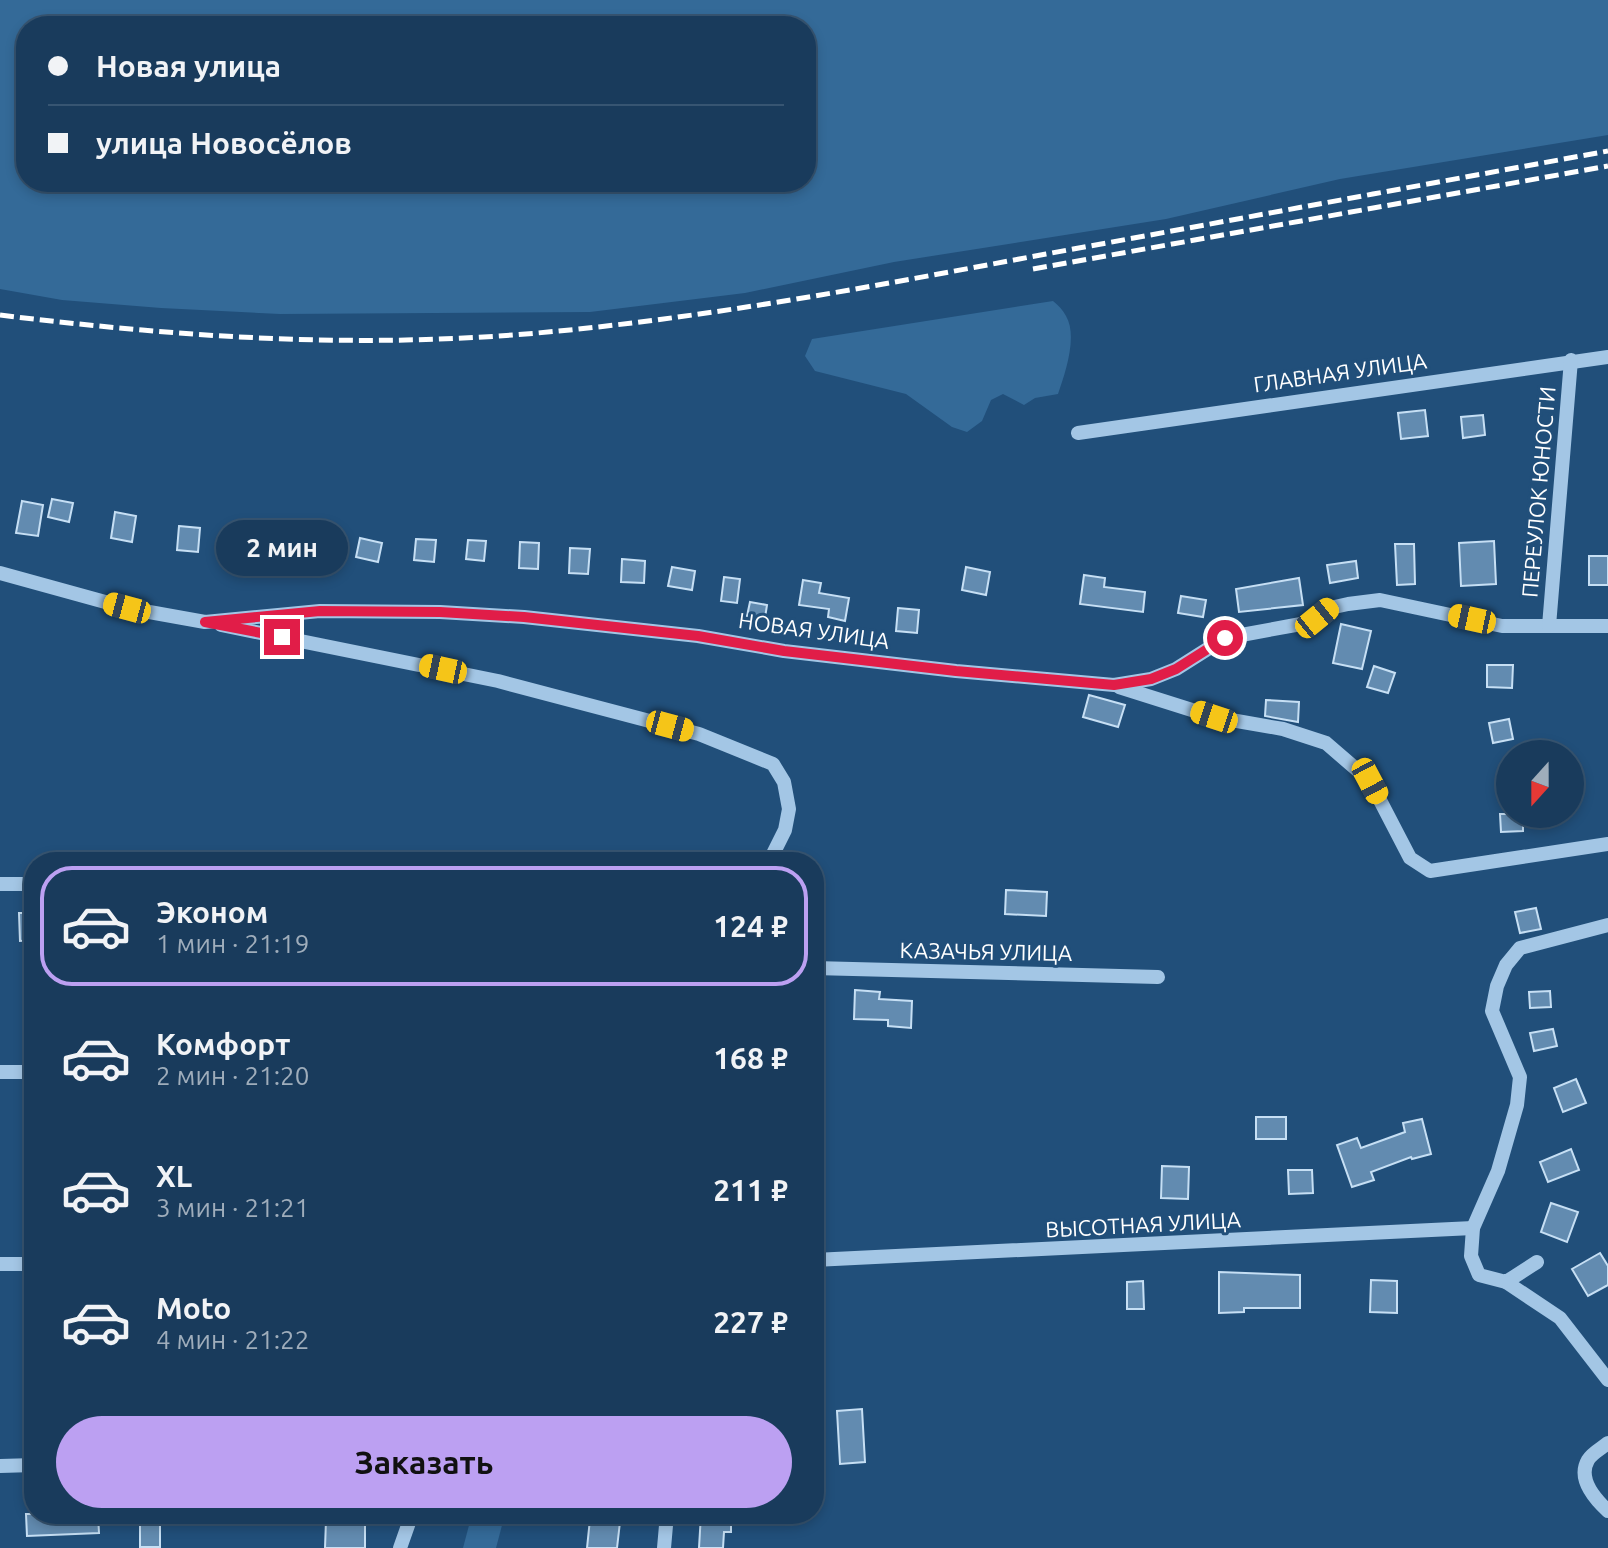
<!DOCTYPE html>
<html lang="ru">
<meta charset="utf-8">
<style>
:root{--surface:#193b5c;--page:#224262;--text:#f1f3f6;--muted:#9fadbb;--line:#375572;--accent:#bca0f2}
body{margin:0;font-family:Ubuntu,sans-serif;background:var(--page);color:var(--text);height:100vh;display:flex;flex-direction:column;font-size:30px;white-space:nowrap}
*{box-sizing:border-box;margin:0}
p{font-size:26px;color:var(--muted)}
.icon{flex:none;width:44px;height:44px;fill:none;stroke:currentColor;stroke-width:2;stroke-linecap:round;stroke-linejoin:round}
.map{position:relative;flex:1;overflow:hidden}
.side{position:absolute;left:24px;top:852px;width:800px;height:672px;display:flex;flex-direction:column;background:var(--surface);border-radius:32px;box-shadow:0 4px 12px #0003,0 0 0 2px var(--line)}
.side>*{flex:none}
.banner{position:absolute;left:16px;top:16px;width:800px;height:176px;border-radius:32px;box-shadow:0 4px 12px #0003,0 0 0 2px var(--line);display:grid;align-content:center;height:176px;padding:0 32px;background:var(--surface)}
.needle{width:52px;rotate:201deg}
.controls{position:absolute;left:1496px;top:740px;display:grid;gap:16px}
.controls a{display:grid;place-items:center;width:88px;height:88px;border-radius:50%;background:var(--surface);box-shadow:0 4px 12px #0003,0 0 0 2px var(--line);font-size:40px}
.end{position:absolute;width:36px;height:36px;margin:-18px;border:10px solid #e11d48;background:#fff;box-shadow:0 0 0 4px #fff}
.from{border-radius:50%}
.bubble{position:absolute;height:56px;border-radius:28px;background:var(--surface);box-shadow:0 4px 12px #0003,0 0 0 2px var(--line);font-size:26px;font-weight:600;line-height:56px;text-align:center}
.car{position:absolute;width:24px;height:48px;margin:-24px -12px;border-radius:10px;box-shadow:0 0 6px 2px #0007;background:linear-gradient(#f5c518 24%,#345 0 40%,#f5c518 0 76%,#345 0 86%,#f5c518 0)}
.banner b{display:flex;align-items:center;gap:28px;height:76px;font-size:30px}
.banner b+b{border-top:2px solid var(--line)}
.banner i{width:20px;height:20px;background:var(--text)}
ul{padding:14px 0 0;list-style:none}
li{display:flex;align-items:center;gap:24px;height:120px;margin:0 16px 12px;padding:0 16px;border:4px solid transparent;border-radius:32px}
li div{flex:1}
li b{display:block;font-size:30px}
li em{font-style:normal;font-weight:600}
li.current{border-color:var(--accent)}
li>.icon{width:72px;height:72px;stroke-width:1.5}
.action{display:flex;gap:16px;margin-top:auto;padding:16px 32px}
.action a{flex:1;height:92px;border-radius:48px;background:var(--accent);color:#111;font-size:32px;font-weight:600;line-height:92px;text-align:center}
.map>svg:first-child{display:block}
.green{fill:#346a98;fill-rule:evenodd}
.building{fill:#628bb0;stroke:#c6dff4;stroke-width:2}
.lines{fill:none;stroke-linecap:round;stroke-linejoin:round}
.minor{stroke:#a3c6e5;stroke-width:14}
.rail{stroke:#fff;stroke-width:5;stroke-dasharray:14 6;stroke-linecap:butt}
.route{stroke:#e11d48;stroke-width:10}
.labels{text-anchor:middle;dominant-baseline:central;stroke-width:6;stroke-linejoin:round;paint-order:stroke}
.street-label{font-size:22px;fill:#fff;stroke:#214f7a}
</style>
<div class="map">
<svg width="1608" height="1548" viewBox="0 0 1608 1548">
<rect width="100%" height="100%" fill="#214f7a"/>
<!-- green -->
<g class="green">
<path d="M0 0H1608V135L1340 179 1166 219 894 262 745 293 590 312 280 314 161 308 62 300 0 289ZM806 26V182H26V26Z"/>
<path d="M1053 301C1058 305 1063 310 1066 316 1078 336 1065 374 1058 394L1035 398 1024 405 1003 394 991 400 982 421 967 432 952 427 906 394 815 371 805 356 812 339Z"/>
<path d="M472 1514H505L496 1548H463Z"/>
</g>
<!-- building -->
<g class="building">
<path d="M1425 410 1428 436 1401 439 1398 413Z"/>
<path d="M1483 415 1485 435 1463 438 1461 417Z"/>
<path d="M52 499 73 503 69 522 48 517Z"/>
<path d="M22 501 43 505 38 536 16 533Z"/>
<path d="M115 512 136 516 132 542 111 538Z"/>
<path d="M179 526 200 528 198 552 177 550Z"/>
<path d="M307 535 328 537 326 557 305 554Z"/>
<path d="M244 536 270 539 267 560 242 557Z"/>
<path d="M360 538 382 543 378 562 356 557Z"/>
<path d="M416 539 436 540 434 562 414 560Z"/>
<path d="M468 540 486 541 484 561 466 559Z"/>
<path d="M1494 541 1496 584 1461 586 1459 543Z"/>
<path d="M520 542 539 543 538 569 519 568Z"/>
<path d="M1395 544H1414L1415 584 1397 585Z"/>
<path d="M570 548 590 549 588 574 569 573Z"/>
<rect x="1589" y="556" width="19" height="29"/>
<path d="M622 559 645 561 644 583 621 582Z"/>
<path d="M1356 561 1358 578 1330 583 1327 565Z"/>
<path d="M672 567 695 571 692 590 668 586Z"/>
<path d="M966 567 990 572 986 595 962 590Z"/>
<path d="M1084 575 1105 578 1104 587 1145 592 1143 612 1080 604Z"/>
<path d="M724 577 740 579 737 603 721 601Z"/>
<path d="M1299 578 1303 605 1239 612 1236 589Z"/>
<path d="M803 580 821 583 819 593 849 598 845 621 828 617 829 609 799 605Z"/>
<path d="M1181 596 1206 600 1203 617 1178 613Z"/>
<path d="M750 602 767 605 765 618 747 616Z"/>
<path d="M898 608 919 610 917 633 896 631Z"/>
<path d="M1341 624 1371 631 1362 669 1333 663Z"/>
<path d="M1487 665H1513L1512 688 1487 687Z"/>
<path d="M1374 666 1395 673 1388 693 1367 687Z"/>
<path d="M1089 695 1125 705 1118 727 1083 717Z"/>
<path d="M1266 700 1299 702 1298 722 1265 716Z"/>
<path d="M1509 719 1513 739 1493 743 1489 723Z"/>
<path d="M1500 814H1523V831L1501 832Z"/>
<path d="M1006 890 1047 892 1046 916 1005 914Z"/>
<path d="M1536 908 1541 929 1520 933 1515 912Z"/>
<path d="M19 913H34V940L20 941Z"/>
<path d="M855 990 880 992 879 999 912 1001 911 1028 888 1026V1020L854 1019Z"/>
<path d="M1550 991 1551 1007 1530 1008 1529 992Z"/>
<path d="M1553 1029 1557 1046 1534 1051 1530 1033Z"/>
<path d="M1576 1079 1586 1103 1563 1112 1554 1088Z"/>
<rect x="1256" y="1117" width="30" height="22"/>
<path d="M1422 1119 1431 1154 1412 1159 1411 1157 1371 1172 1374 1180 1352 1187 1337 1145 1357 1138 1361 1148 1405 1132 1403 1123Z"/>
<path d="M1571 1149 1579 1170 1548 1182 1540 1162Z"/>
<path d="M1162 1166 1189 1167 1188 1199 1161 1198Z"/>
<path d="M1288 1170H1312L1313 1193 1289 1194Z"/>
<path d="M1551 1203 1578 1212 1567 1242 1541 1232Z"/>
<path d="M1600 1253 1608 1266V1285L1588 1296 1572 1269Z"/>
<path d="M1219 1272 1300 1275V1308H1244V1312L1219 1313Z"/>
<path d="M1371 1280 1397 1281V1313L1370 1312Z"/>
<path d="M1143 1281 1144 1309H1127V1282Z"/>
<path d="M862 1409 865 1462 840 1464 837 1411Z"/>
<path d="M26 1514H98L99 1533 27 1536Z"/>
<rect x="140" y="1514" width="20" height="33"/>
<path d="M701 1514H731V1532H724L723 1548H699Z"/>
<path d="M590 1519 620 1522 617 1548H587Z"/>
<path d="M326 1520H365V1548H325Z"/>
</g>
<g class="lines">
<!-- minor -->
<g class="minor">
<path d="M1078 433 1608 357"/>
<path d="M0 573 127 608 205 622 320 611 440 612 524 617 698 636 784 651 956 671 1114 685 1151 679 1176 669 1225 638 1301 624 1317 618 1330 608 1348 604 1380 600 1502 626H1608"/>
<path d="M221 625 498 681 699 734 773 764 784 782 789 809 785 830 769 862"/>
<path d="M1549 626 1571 360"/>
<path d="M1119 687 1214 717 1283 729 1326 743 1370 781 1410 858 1430 871 1608 844"/>
<path d="M0 884H34"/>
<path d="M814 968 1158 977"/>
<path d="M0 1072H34"/>
<path d="M814 1260 1473 1228"/>
<path d="M1537 1262 1506 1282 1479 1275 1471 1256 1473 1228 1498 1171 1517 1105 1520 1077 1492 1011 1497 986 1506 965 1520 948 1608 925"/>
<path d="M0 1264H34"/>
<path d="M1506 1282 1560 1318 1608 1380"/>
<path d="M1608 1443C1602 1448 1592 1453 1588 1460 1577 1479 1595 1499 1608 1511"/>
<path d="M0 1466 34 1465"/>
<path d="M400 1548 412 1514"/>
<path d="M664 1548 667 1514"/>
</g>
<!-- rail -->
<g class="rail">
<path d="M1033 269 1608 166"/>
<path d="M0 315C170 336 342 348 513 335 693 321 869 287 1046 254 1233 220 1421 185 1608 151"/>
</g>
</g>
<g class="lines">
<!-- route -->
<path class="route" d="M282 637 205 622 320 611 440 612 524 617 698 636 784 651 956 671 1114 685 1151 679 1176 669 1225 638"/>
</g>
<g class="labels">
<!-- street labels -->
<g class="street-label">
<text transform="translate(1340 372) rotate(-8)">ГЛАВНАЯ УЛИЦА</text>
<text transform="translate(1538 492) rotate(-85)">ПЕРЕУЛОК ЮНОСТИ</text>
<text transform="translate(814 630) rotate(8)">НОВАЯ УЛИЦА</text>
<text transform="translate(986 951) rotate(1)">КАЗАЧЬЯ УЛИЦА</text>
<text transform="translate(1143 1224) rotate(-3)">ВЫСОТНАЯ УЛИЦА</text>
</g>
</g>
</svg>
<div class="controls">
<a><svg class="needle" viewBox="-14 -14 28 28"><path d="M0-13l5 13h-10z" fill="#e53935"/><path d="M0 13l5-13h-10z" fill="#9fadbb"/></svg></a>
</div>
<i class="end from" style="left:1225px;top:638px"></i>
<i class="end" style="left:282px;top:637px"></i>
<div class="bubble" style="left:216px;top:520px;width:132px">2 мин</div>
<i class="car" style="left:127px;top:608px;rotate:285deg"></i>
<i class="car" style="left:1317px;top:618px;rotate:51deg"></i>
<i class="car" style="left:1472px;top:619px;rotate:282deg"></i>
<i class="car" style="left:443px;top:669px;rotate:282deg"></i>
<i class="car" style="left:1214px;top:717px;rotate:288deg"></i>
<i class="car" style="left:670px;top:726px;rotate:105deg"></i>
<i class="car" style="left:1370px;top:781px;rotate:152deg"></i>
<div class="banner">
<b><i class="from"></i>Новая улица</b>
<b><i></i>улица Новосёлов</b>
</div>
<section class="side">
<ul>
<li class="current"><svg class="icon" aria-label="car" viewBox="0 0 24 24"><path d="M5 17H2v-5l4-1 3-4h7l3 4 3 1v5h-3M9 17h6M6 11h13"/><circle cx="7" cy="17" r="2"/><circle cx="17" cy="17" r="2"/></svg><div><b>Эконом</b><p>1 мин · 21:19</p></div><em>124 ₽</em></li>
<li><svg class="icon" aria-label="car" viewBox="0 0 24 24"><path d="M5 17H2v-5l4-1 3-4h7l3 4 3 1v5h-3M9 17h6M6 11h13"/><circle cx="7" cy="17" r="2"/><circle cx="17" cy="17" r="2"/></svg><div><b>Комфорт</b><p>2 мин · 21:20</p></div><em>168 ₽</em></li>
<li><svg class="icon" aria-label="car" viewBox="0 0 24 24"><path d="M5 17H2v-5l4-1 3-4h7l3 4 3 1v5h-3M9 17h6M6 11h13"/><circle cx="7" cy="17" r="2"/><circle cx="17" cy="17" r="2"/></svg><div><b>XL</b><p>3 мин · 21:21</p></div><em>211 ₽</em></li>
<li><svg class="icon" aria-label="car" viewBox="0 0 24 24"><path d="M5 17H2v-5l4-1 3-4h7l3 4 3 1v5h-3M9 17h6M6 11h13"/><circle cx="7" cy="17" r="2"/><circle cx="17" cy="17" r="2"/></svg><div><b>Moto</b><p>4 мин · 21:22</p></div><em>227 ₽</em></li>
</ul>
<div class="action"><a>Заказать</a></div>
</section>
</div>
